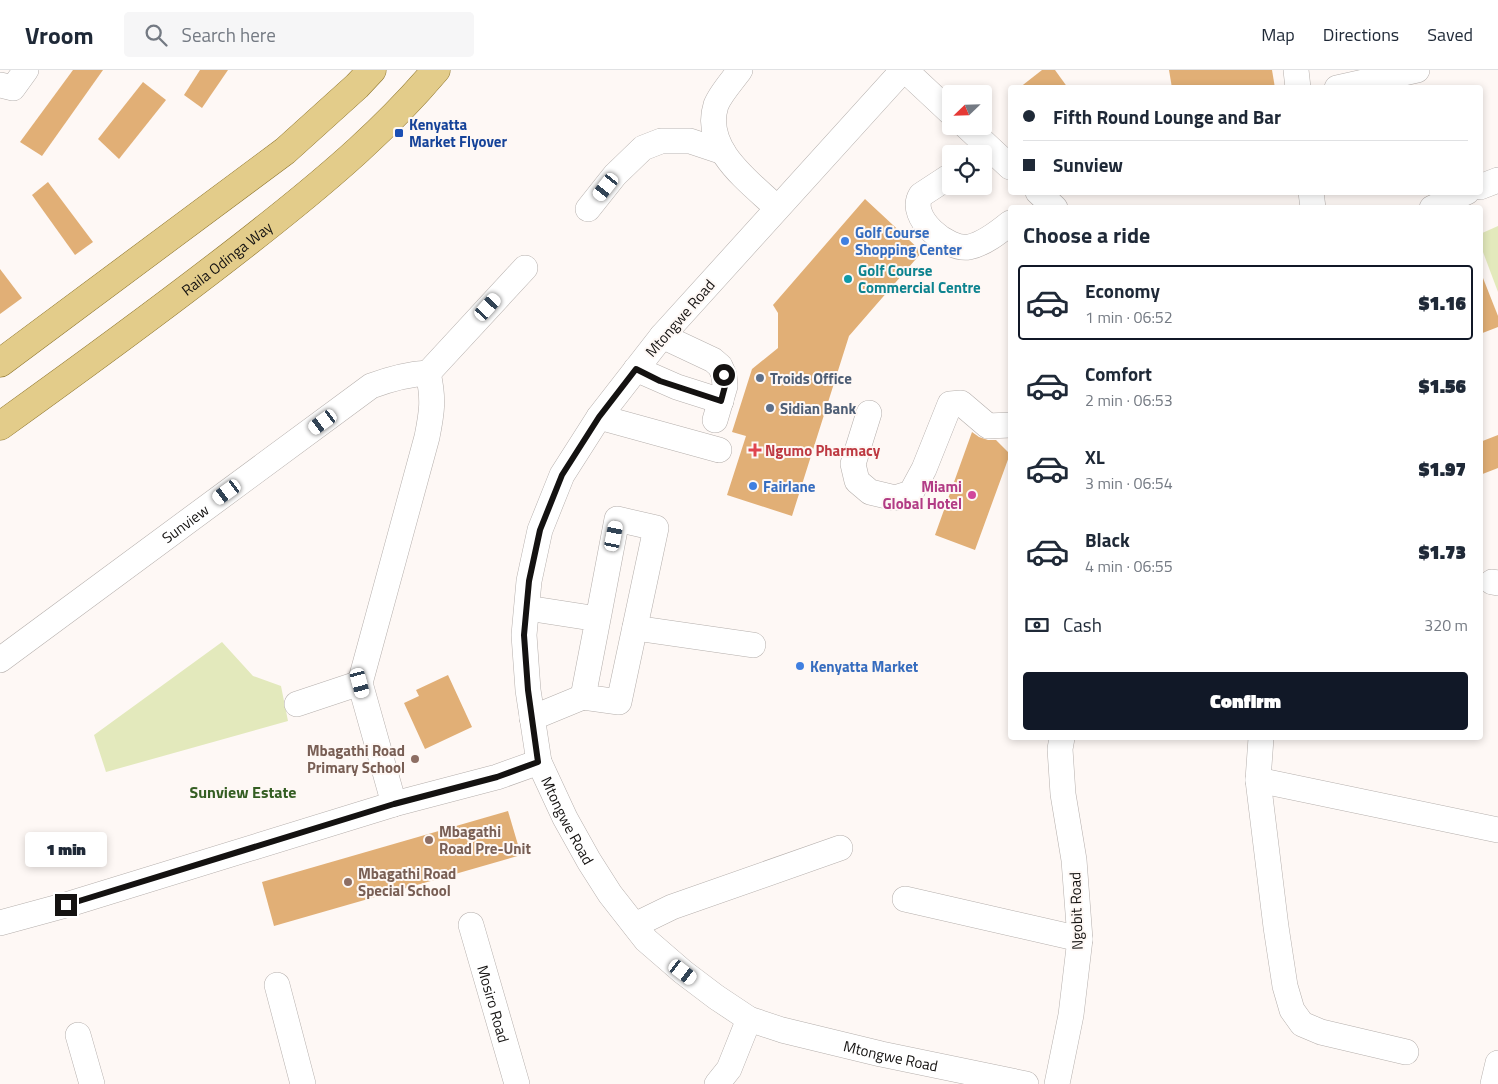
<!DOCTYPE html>
<meta charset="utf-8">
<style>
:root{--surface:#fff;--page:#f6f6f7;--text:#1f2937;--muted:#747a83;--line:#e0e1e3;--accent:#111827}
body{margin:0;font-family:"Titillium Web",sans-serif;background:var(--page);color:var(--text);height:100vh;display:flex;flex-direction:column;font-size:19px;white-space:nowrap}
*{box-sizing:border-box;margin:0}
p{font-size:16px;color:var(--muted)}
.icon{flex:none;width:28px;height:28px;fill:none;stroke:currentColor;stroke-width:2;stroke-linecap:round;stroke-linejoin:round}
.map{position:relative;flex:1;overflow:hidden}
.drawer{position:absolute;left:1008px;top:135px;width:475px;height:535px;display:flex;flex-direction:column;background:var(--surface);border-radius:5px;box-shadow:0 2px 8px #0003}
.drawer>*{flex:none}
.banner{position:absolute;left:1008px;top:15px;width:475px;height:110px;border-radius:5px;box-shadow:0 2px 8px #0003;display:grid;align-content:center;height:110px;padding:0 15px;background:var(--surface)}
.needle{width:32px;rotate:247deg}
.tools{position:absolute;left:942px;top:15px;display:grid;gap:10px}
.tools a{display:grid;place-items:center;width:50px;height:50px;border-radius:5px;background:var(--surface);box-shadow:0 2px 8px #0003;font-size:25px}
.end{position:absolute;width:22px;height:22px;margin:-11px;border:6px solid #141211;background:#fff;box-shadow:0 0 0 2px #fff}
.from{border-radius:50%}
.bubble{position:absolute;height:35px;border-radius:5px;background:var(--surface);box-shadow:0 2px 8px #0003;font-size:16px;font-weight:800;line-height:35px;text-align:center}
.car{position:absolute;width:15px;height:30px;margin:-15px -8px;border-radius:6px;box-shadow:0 0 4px 1px #0007;background:linear-gradient(#fff 24%,#345 0 40%,#fff 0 76%,#345 0 86%,#fff 0)}
.banner b{display:flex;align-items:center;gap:18px;height:48px;font-size:19px}
.banner b+b{border-top:1px solid var(--line)}
.banner i{width:12px;height:12px;background:var(--text)}
ul{padding:0;list-style:none}
li{display:flex;align-items:center;gap:15px;height:75px;margin:0 10px 8px;padding:0 5px;border:2px solid transparent;border-radius:5px}
li div{flex:1}
li b{display:block;font-size:19px}
li em{font-style:normal;font-weight:800}
li.current{border-color:var(--accent)}
li>.icon{width:45px;height:45px;stroke-width:1.5}
h2{padding:0 15px;font-size:22px;line-height:60px}
.pay{display:flex;align-items:center;gap:12px;height:55px;padding:0 15px;font-size:19px}
.pay p{margin-inline-start:auto}
.button{display:flex;gap:10px;margin-top:auto;padding:10px 15px}
.button a{flex:1;height:58px;border-radius:5px;background:var(--accent);color:#fff;font-size:20px;font-weight:800;line-height:58px;text-align:center}
header{display:flex;align-items:center;gap:30px;box-sizing:border-box;height:70px;padding:0 25px;background:var(--surface);border-bottom:1px solid var(--line)}
header strong{font-size:24px}
nav{display:flex;gap:28px;margin-inline-start:auto;font-size:18px}
.search{width:350px;height:45px;background:var(--page);display:flex;align-items:center;gap:12px;box-sizing:border-box;padding:0 18px;border-radius:5px;color:var(--muted);font-size:19px}
.map>svg:first-child{display:block}
.green{fill:#e3e9bc}
.building{fill:#e1af76}
.lines{fill:none;stroke-linecap:round;stroke-linejoin:round}
.minor-casing{stroke:#b5afac;stroke-width:26}
.major-casing{stroke:#8e752d;stroke-width:29}
.minor{stroke:#fff;stroke-width:25}
.major{stroke:#e3cc8a;stroke-width:28}
.route{stroke:#141211;stroke-width:6}
.transit-dot{fill:#1a4fb4;stroke:#fef8f5;stroke-width:2}
.shop-dot{fill:#3f7fe0;stroke:#fef8f5;stroke-width:2}
.culture-dot{fill:#0f9aa8;stroke:#fef8f5;stroke-width:2}
.service-dot{fill:#5c6f8a;stroke:#fef8f5;stroke-width:2}
.health-dot{fill:#e0444e;stroke:#fef8f5;stroke-width:2}
.hotel-dot{fill:#d1479c;stroke:#fef8f5;stroke-width:2}
.education-dot{fill:#8d6e63;stroke:#fef8f5;stroke-width:2}
.labels{text-anchor:middle;dominant-baseline:central;stroke-width:4;stroke-linejoin:round;paint-order:stroke}
.transit-label{font-size:15px;font-weight:bold;fill:#164399;stroke:#fef8f5;text-anchor:start}
.shop-label{font-size:15px;font-weight:bold;fill:#366cbe;stroke:#fef8f5;text-anchor:start}
.street-label{font-size:15px;fill:#141211;stroke:#fef8f5}
.culture-label{font-size:15px;font-weight:bold;fill:#0d838f;stroke:#fef8f5;text-anchor:start}
.service-label{font-size:15px;font-weight:bold;fill:#4e5e75;stroke:#fef8f5;text-anchor:start}
.health-label{font-size:15px;font-weight:bold;fill:#be3a42;stroke:#fef8f5;text-anchor:start}
.hotel-label{font-size:15px;font-weight:bold;fill:#b23c85;stroke:#fef8f5;text-anchor:end}
.education-label{font-size:15px;font-weight:bold;fill:#785e54;stroke:#fef8f5;text-anchor:start}
.neighbourhood-label{font-size:16px;font-weight:bold;fill:#355e23;stroke:#fef8f5}
</style>
<header>
<strong>Vroom</strong>
<div class="search"><svg class="icon" aria-label="search" viewBox="0 0 24 24"><circle cx="10" cy="10" r="6"/><path d="M15 15l6 6"/></svg>Search here</div>
<nav><a>Map</a><a>Directions</a><a>Saved</a></nav>
</header>
<div class="map">
<svg width="1498" height="1014" viewBox="0 0 1498 1014">
<rect width="100%" height="100%" fill="#fef8f5"/>
<!-- green -->
<g class="green">
<path d="M1498 156V222L1480 174V164Z"/>
<path d="M222 572 253 606 281 616 288 651 106 702 94 665Z"/>
</g>
<!-- building -->
<g class="building">
<path d="M73 0H103L42 86 20 72Z"/>
<path d="M200 0H228L202 38 184 25Z"/>
<path d="M1042 0H1055L1068 18H1019Z"/>
<path d="M1169 0H1272L1275 18H1172Z"/>
<path d="M143 12 166 30 119 89 98 69Z"/>
<path d="M48 112 93 172 75 185 32 125Z"/>
<path d="M865 129 922 182 849 266 792 446 727 425 746 366 732 362 752 299 778 278V243L773 235Z"/>
<path d="M0 199 22 228 0 244Z"/>
<path d="M1480 203H1481L1498 246V257L1480 264Z"/>
<path d="M972 362 979 367 988 370H996L1010 384 975 480 935 465Z"/>
<path d="M1498 365V398L1480 405V372Z"/>
<path d="M448 605 472 657 425 679 404 633 419 626 416 620Z"/>
<path d="M508 741 521 785 274 856 262 812Z"/>
</g>
<g class="lines">
<!-- minor casing -->
<g class="minor-casing">
<g id="minor">
<path d="M740 0C733 10 720 24 716 35 702 79 750 112 777 138"/>
<path id="s1" d="M903 0 662 266 599 347 562 405 540 460 529 511 524 565 528 620 539 692 565 748 589 791 610 824 646 870 683 902 716 927 749 949 782 960 881 984 1026 1014"/>
<path d="M905 0 951 43"/>
<path d="M1296 0 1298 18"/>
<path d="M0 15 13 18 26 0"/>
<path d="M1337 18 1417 0"/>
<path d="M966 56 1010 97"/>
<path d="M950 106 921 125C907 147 948 181 969 177 984 174 999 162 1010 153"/>
<path d="M1480 117 1498 110"/>
<path d="M1038 122 1055 138"/>
<path d="M1311 122 1313 138"/>
<path d="M1432 138 1467 122"/>
<path d="M588 139 615 105 643 78 661 71H690L723 82"/>
<path d="M662 266 713 290 720 296 724 305 725 316 715 350"/>
<path d="M636 299 677 317 721 331"/>
<path d="M428 303 525 198"/>
<path d="M869 343 853 394 857 411 870 422 895 428 911 423 924 399 950 334 961 333 988 356 1010 355"/>
<path d="M599 347 719 380"/>
<path d="M1492 512 1498 513"/>
<path d="M527 538 598 549 617 449 656 458 619 632 583 627 598 549"/>
<path d="M635 558 753 575"/>
<path id="s2" d="M0 590 371 316C390 309 407 304 428 303 434 329 432 342 427 367L360 613 394 734"/>
<path d="M297 634 360 613"/>
<path d="M532 648 583 627"/>
<path d="M1261 668 1258 710 1276 857 1285 916 1292 940 1302 954 1321 962 1406 982"/>
<path d="M1258 710 1498 760"/>
<path d="M905 829 1080 869"/>
<path d="M0 853 66 835 394 734 497 707 539 692"/>
<path id="s3" d="M471 855 517 1014"/>
<path d="M635 855 672 837 840 778"/>
<path d="M277 915 303 1014"/>
<path d="M78 965 92 1014"/>
<path d="M717 1014 729 999 749 949"/>
<path d="M1057 1014 1071 945 1080 869 1074 790 1063 724 1060 679 1062 668"/>
<path d="M1493 1014 1498 993"/>
</g>
</g>
<!-- major casing -->
<g class="major-casing">
<g id="major">
<path d="M0 293 285 81 357 16 372 0"/>
<path id="s4" d="M0 356C92 290 184 223 273 152 332 105 387 58 436 0"/>
</g>
</g>
<!-- minor -->
<use href="#minor" class="minor"/>
<!-- major -->
<use href="#major" class="major"/>
</g>
<g class="lines">
<!-- route -->
<path class="route" d="M66 835 394 734 497 707 538 692 528 620 524 565 529 511 540 460 562 405 599 347 636 299 660 311 721 331 725 316 724 305"/>
</g>
<!-- markers -->
<rect class="transit-dot" x="394" y="58" width="10" height="10" rx="2.5"/>
<g class="shop-dot">
<circle cx="845" cy="171" r="5"/>
<circle cx="753" cy="416" r="5"/>
<circle cx="800" cy="596" r="5"/>
</g>
<circle class="culture-dot" cx="848" cy="209" r="5"/>
<g class="service-dot">
<circle cx="760" cy="308" r="5"/>
<circle cx="770" cy="338" r="5"/>
</g>
<path class="health-dot" d="M752.5 372.5h5v5h5v5h-5v5h-5v-5h-5v-5h5z"/>
<circle class="hotel-dot" cx="972" cy="425" r="5"/>
<g class="education-dot">
<circle cx="415" cy="689" r="5"/>
<circle cx="429" cy="770" r="5"/>
<circle cx="348" cy="812" r="5"/>
</g>
<g class="labels">
<!-- transit labels -->
<g class="transit-label">
<text x="409" y="54">Kenyatta<tspan x="409" dy="17">Market Flyover</tspan></text>
</g>
<!-- shop labels -->
<g class="shop-label">
<text x="855" y="162">Golf Course<tspan x="855" dy="17">Shopping Center</tspan></text>
<text x="763" y="416">Fairlane</text>
<text x="810" y="596">Kenyatta Market</text>
</g>
<!-- street labels -->
<g class="street-label">
<text stroke="none"><textPath href="#s4" startOffset="282">Raila Odinga Way</textPath></text>
<text transform="translate(680 248) rotate(-49)">Mtongwe Road</text>
<text stroke="none"><textPath href="#s2" startOffset="230">Sunview</textPath></text>
<text stroke="none"><textPath href="#s1" startOffset="889">Mtongwe Road</textPath></text>
<text transform="translate(1076 841) rotate(-92)">Ngobit Road</text>
<text stroke="none"><textPath href="#s3" startOffset="82">Mosiro Road</textPath></text>
<text stroke="none"><textPath href="#s1" startOffset="1309">Mtongwe Road</textPath></text>
</g>
<!-- culture labels -->
<g class="culture-label">
<text x="858" y="200">Golf Course<tspan x="858" dy="17">Commercial Centre</tspan></text>
</g>
<!-- service labels -->
<g class="service-label">
<text x="770" y="308">Troids Office</text>
<text x="780" y="338">Sidian Bank</text>
</g>
<!-- health labels -->
<g class="health-label">
<text x="765" y="380">Ngumo Pharmacy</text>
</g>
<!-- hotel labels -->
<g class="hotel-label">
<text x="962" y="416">Miami<tspan x="962" dy="17">Global Hotel</tspan></text>
</g>
<!-- education labels -->
<g class="education-label">
<text x="405" y="680" text-anchor="end">Mbagathi Road<tspan x="405" dy="17">Primary School</tspan></text>
<text x="439" y="761">Mbagathi<tspan x="439" dy="17">Road Pre-Unit</tspan></text>
<text x="358" y="803">Mbagathi Road<tspan x="358" dy="17">Special School</tspan></text>
</g>
<!-- neighbourhood labels -->
<g class="neighbourhood-label">
<text x="243" y="722">Sunview Estate</text>
</g>
</g>
</svg>
<div class="tools">
<a><svg class="needle" viewBox="-14 -14 28 28"><path d="M0-13l5 13h-10z" fill="#e53935"/><path d="M0 13l5-13h-10z" fill="#747a83"/></svg></a>
<a><svg class="icon" aria-label="locate" viewBox="0 0 24 24"><circle cx="12" cy="12" r="6"/><path d="M12 2v4M12 18v4M2 12h4M18 12h4"/></svg></a>
</div>
<i class="end from" style="left:724px;top:305px"></i>
<i class="end" style="left:66px;top:835px"></i>
<div class="bubble" style="left:25px;top:762px;width:82px">1 min</div>
<i class="car" style="left:606px;top:117px;rotate:218deg"></i>
<i class="car" style="left:488px;top:237px;rotate:42deg"></i>
<i class="car" style="left:323px;top:352px;rotate:234deg"></i>
<i class="car" style="left:227px;top:422px;rotate:234deg"></i>
<i class="car" style="left:614px;top:466px;rotate:11deg"></i>
<i class="car" style="left:360px;top:613px;rotate:165deg"></i>
<i class="car" style="left:683px;top:902px;rotate:127deg"></i>
<div class="banner">
<b><i class="from"></i>Fifth Round Lounge and Bar</b>
<b><i></i>Sunview</b>
</div>
<section class="drawer">
<h2>Choose a ride</h2>
<ul>
<li class="current"><svg class="icon" aria-label="car" viewBox="0 0 24 24"><path d="M5 17H2v-5l4-1 3-4h7l3 4 3 1v5h-3M9 17h6M6 11h13"/><circle cx="7" cy="17" r="2"/><circle cx="17" cy="17" r="2"/></svg><div><b>Economy</b><p>1 min · 06:52</p></div><em>$1.16</em></li>
<li><svg class="icon" aria-label="car" viewBox="0 0 24 24"><path d="M5 17H2v-5l4-1 3-4h7l3 4 3 1v5h-3M9 17h6M6 11h13"/><circle cx="7" cy="17" r="2"/><circle cx="17" cy="17" r="2"/></svg><div><b>Comfort</b><p>2 min · 06:53</p></div><em>$1.56</em></li>
<li><svg class="icon" aria-label="car" viewBox="0 0 24 24"><path d="M5 17H2v-5l4-1 3-4h7l3 4 3 1v5h-3M9 17h6M6 11h13"/><circle cx="7" cy="17" r="2"/><circle cx="17" cy="17" r="2"/></svg><div><b>XL</b><p>3 min · 06:54</p></div><em>$1.97</em></li>
<li><svg class="icon" aria-label="car" viewBox="0 0 24 24"><path d="M5 17H2v-5l4-1 3-4h7l3 4 3 1v5h-3M9 17h6M6 11h13"/><circle cx="7" cy="17" r="2"/><circle cx="17" cy="17" r="2"/></svg><div><b>Black</b><p>4 min · 06:55</p></div><em>$1.73</em></li>
</ul>
<div class="pay"><svg class="icon" aria-label="cash" viewBox="0 0 24 24"><path d="M3 7h18v10H3z"/><circle cx="12" cy="12" r="2"/></svg>Cash<p>320 m</p></div>
<div class="button"><a>Confirm</a></div>
</section>
</div>
